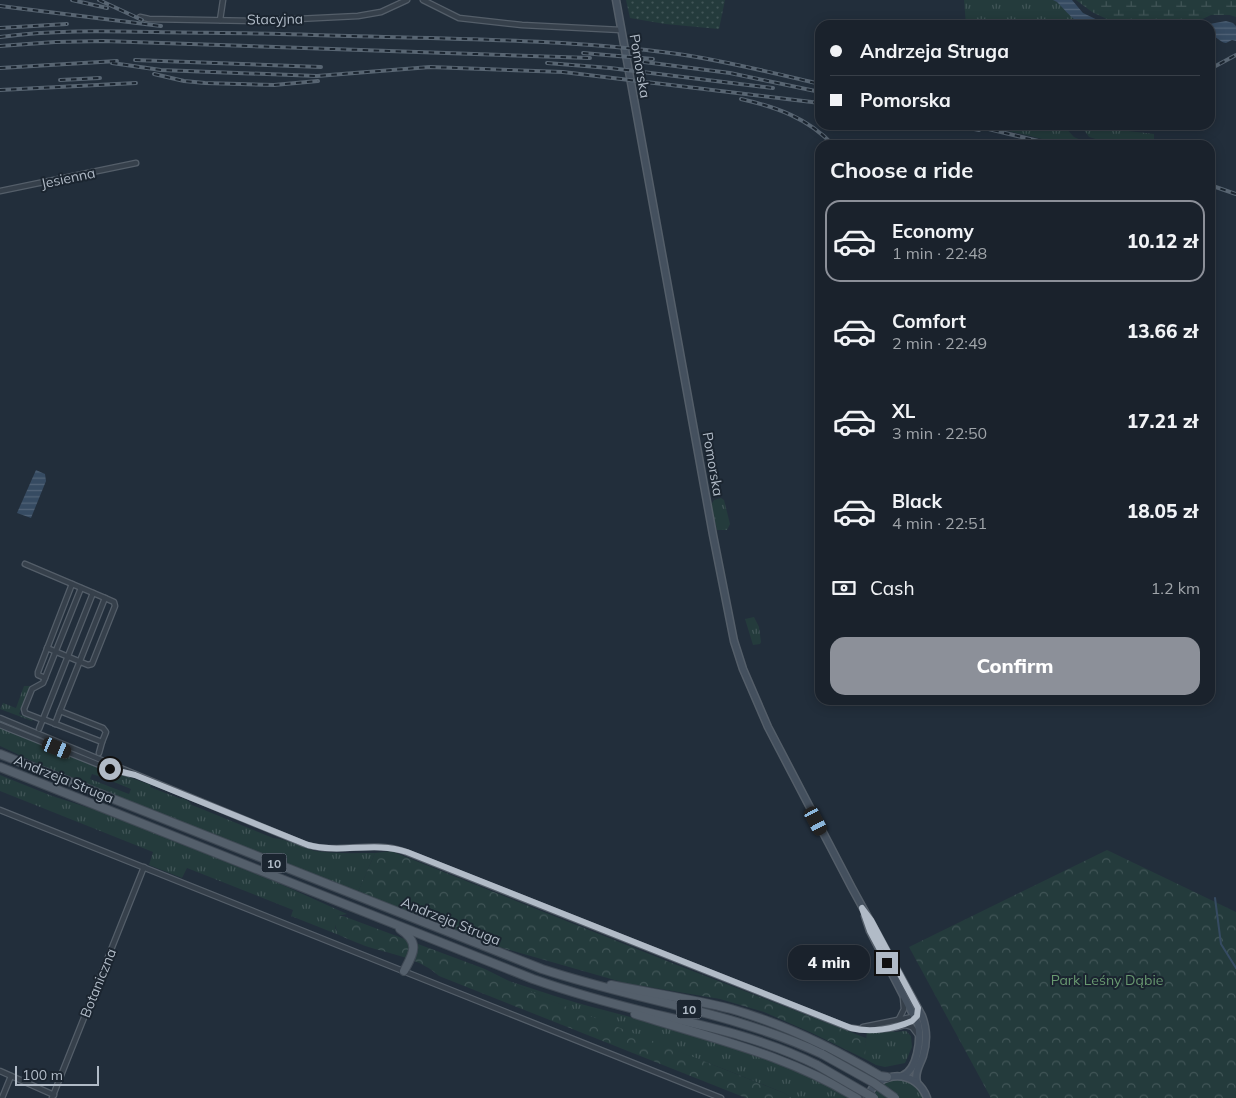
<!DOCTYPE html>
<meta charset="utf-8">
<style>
:root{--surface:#1a222c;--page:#272f38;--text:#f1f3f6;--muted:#9fa4a9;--line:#383f48;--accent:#8c9099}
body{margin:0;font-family:Mulish,sans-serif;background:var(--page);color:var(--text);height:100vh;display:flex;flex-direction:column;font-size:19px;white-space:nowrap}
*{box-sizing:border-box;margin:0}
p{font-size:16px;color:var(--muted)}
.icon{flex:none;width:28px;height:28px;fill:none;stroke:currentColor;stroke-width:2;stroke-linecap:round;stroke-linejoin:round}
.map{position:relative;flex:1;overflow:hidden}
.side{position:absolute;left:815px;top:140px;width:400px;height:565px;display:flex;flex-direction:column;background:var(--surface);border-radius:15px;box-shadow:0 2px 12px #0003,0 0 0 1px var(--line)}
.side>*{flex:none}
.hud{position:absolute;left:815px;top:20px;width:400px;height:110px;border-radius:15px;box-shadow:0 2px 12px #0003,0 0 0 1px var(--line);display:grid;align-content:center;height:110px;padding:0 15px;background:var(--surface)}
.scale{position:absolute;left:15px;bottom:12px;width:84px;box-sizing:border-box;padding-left:5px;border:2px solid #b1bbc7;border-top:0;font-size:14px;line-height:18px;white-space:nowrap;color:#b1bbc7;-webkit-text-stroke:4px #1b2530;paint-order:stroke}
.end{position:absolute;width:22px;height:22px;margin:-11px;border:6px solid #b1bbc7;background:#111;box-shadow:0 0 0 2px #111}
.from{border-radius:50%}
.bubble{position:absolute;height:35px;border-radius:15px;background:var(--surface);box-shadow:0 2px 12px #0003,0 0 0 1px var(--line);font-size:16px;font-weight:800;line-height:35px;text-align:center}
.car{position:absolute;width:15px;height:30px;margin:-15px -8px;border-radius:6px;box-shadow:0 0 4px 1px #0007;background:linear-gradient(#222 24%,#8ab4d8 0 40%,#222 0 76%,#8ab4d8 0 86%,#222 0)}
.hud b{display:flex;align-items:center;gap:18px;height:48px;font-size:19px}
.hud b+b{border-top:1px solid var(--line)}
.hud i{width:12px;height:12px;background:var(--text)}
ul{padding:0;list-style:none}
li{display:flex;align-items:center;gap:15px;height:82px;margin:0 10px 8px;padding:0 5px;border:2px solid transparent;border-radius:15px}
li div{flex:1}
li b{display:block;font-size:19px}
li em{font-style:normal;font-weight:800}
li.selected{border-color:var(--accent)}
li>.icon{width:45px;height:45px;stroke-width:1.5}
h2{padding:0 15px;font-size:22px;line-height:60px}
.pay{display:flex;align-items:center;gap:12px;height:55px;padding:0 15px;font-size:19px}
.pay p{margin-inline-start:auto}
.action{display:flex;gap:10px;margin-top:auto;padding:10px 15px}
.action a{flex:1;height:58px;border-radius:15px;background:var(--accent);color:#fff;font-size:20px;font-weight:800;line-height:58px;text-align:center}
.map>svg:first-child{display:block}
.grass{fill:url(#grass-tufts)}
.forest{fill:url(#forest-crowns)}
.wetland{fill:url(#wetland-marsh)}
.garden{fill:url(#garden-dots)}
.water{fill:url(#water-rules)}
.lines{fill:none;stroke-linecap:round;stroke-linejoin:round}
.stream{stroke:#364b62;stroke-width:2}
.street-casing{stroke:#545e69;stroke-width:7}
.secondary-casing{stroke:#545e69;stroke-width:9}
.primary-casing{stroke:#3f4954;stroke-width:10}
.street{stroke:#36404b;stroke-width:4.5}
.secondary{stroke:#44505e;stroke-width:6}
.primary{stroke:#545f6b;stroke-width:8}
.rail-casing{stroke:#586572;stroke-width:4}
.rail{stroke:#1b2530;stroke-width:2;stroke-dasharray:5.5;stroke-linecap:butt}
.primary-bridge-casing{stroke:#3f4954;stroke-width:10;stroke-linecap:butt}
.primary-bridge{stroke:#545f6b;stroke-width:8}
.route{stroke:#b1bbc7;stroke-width:6}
.labels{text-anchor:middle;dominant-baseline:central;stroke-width:4;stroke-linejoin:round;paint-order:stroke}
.shield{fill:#1b2530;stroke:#848e9a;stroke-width:1}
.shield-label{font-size:12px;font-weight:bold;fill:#b1bbc7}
.street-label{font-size:14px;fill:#b1bbc7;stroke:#1b2530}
.park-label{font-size:14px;fill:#689870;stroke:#1b2530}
</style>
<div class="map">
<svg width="1236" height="1098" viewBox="0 0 1236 1098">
<defs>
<pattern id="grass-tufts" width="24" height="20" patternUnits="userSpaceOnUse" patternTransform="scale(1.25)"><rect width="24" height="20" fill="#243b3c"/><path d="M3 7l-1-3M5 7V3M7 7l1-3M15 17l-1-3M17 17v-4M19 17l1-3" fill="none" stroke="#415557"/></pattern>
<pattern id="forest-crowns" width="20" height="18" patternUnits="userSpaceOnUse" patternTransform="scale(1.25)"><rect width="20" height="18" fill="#243b3c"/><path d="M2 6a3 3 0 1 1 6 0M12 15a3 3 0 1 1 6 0" fill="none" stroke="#415557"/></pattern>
<pattern id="wetland-marsh" width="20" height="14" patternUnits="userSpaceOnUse" patternTransform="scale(1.25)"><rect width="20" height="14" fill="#243b3c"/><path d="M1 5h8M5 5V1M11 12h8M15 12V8" fill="none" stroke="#415557"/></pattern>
<pattern id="garden-dots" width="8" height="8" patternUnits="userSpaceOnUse" patternTransform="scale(1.25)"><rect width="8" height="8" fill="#243b3c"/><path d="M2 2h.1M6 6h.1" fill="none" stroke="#415557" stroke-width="1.8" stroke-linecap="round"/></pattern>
<pattern id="water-rules" width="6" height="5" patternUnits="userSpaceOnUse" patternTransform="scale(1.25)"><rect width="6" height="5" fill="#364b62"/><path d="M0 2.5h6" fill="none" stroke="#516377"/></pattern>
</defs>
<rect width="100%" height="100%" fill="#222e3b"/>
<!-- grass -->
<g class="grass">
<path d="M964 0H1055L1079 23 1066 22 1062 25H966Z"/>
<path d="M983 125H1063L1074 137 1092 145H1067Z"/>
<path d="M1086 126 1154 134V145H1115L1089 137 1084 130Z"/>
<path d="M721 498 724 500 730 524 727 530H717L711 505 714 500Z"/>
<path d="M754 617 759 627 761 642 760 644 753 645 745 619Z"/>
<path d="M24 686H31L19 714 28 718 30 717 33 718 32 721 0 709 3 703 16 708Z"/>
<path d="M0 726 107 769 104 778 92 774 90 779 129 794 131 789 109 780 112 771 151 785 150 787 181 799 182 798 188 801 192 805 273 838C288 839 301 848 315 851 335 854 355 853 375 853L358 892 56 772 0 746Z"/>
<path d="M0 775 52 796 99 811 276 882 347 914 338 916 335 928 339 935 291 916 293 910 187 868 182 878 149 865 153 852 0 791Z"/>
<path d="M506 980C538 990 568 1001 600 1009 685 1032 775 1050 849 1098H792L784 1093C723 1068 662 1046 601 1021 569 1008 537 995 506 980Z"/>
<path d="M892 1029 894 1032 906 1031 911 1036 912 1047 905 1063 885 1067 876 1065 865 1059 864 1055 867 1032Z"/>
<path d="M895 1079C908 1079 918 1086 924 1098H871L881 1085Z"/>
</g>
<!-- forest -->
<g class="forest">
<path d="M1107 850 1236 912V1098H991L909 947Z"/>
<path d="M391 851 677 965 866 1038 865 1059 812 1033 764 1012 720 999 625 983 496 946 358 892 375 853Z"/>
<path d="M338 916H343L485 969 521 987 567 1007 784 1093 792 1098H746L439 976C422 960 396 955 375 949 363 946 351 940 339 935 335 928 334 923 338 916Z"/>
</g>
<!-- wetland -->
<path class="wetland" d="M1076 0H1236V17L1230 15H1211L1190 25H1119L1092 12Z"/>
<!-- garden -->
<path class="garden" d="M626 0H725L719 29 665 24 630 18Z"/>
<!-- water -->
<g class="water">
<path d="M1053 0H1072L1083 13 1108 25C1076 25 1079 25 1057 2Z"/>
<path d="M1226 21 1233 23 1236 26V41L1232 40 1226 43C1219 42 1217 36 1210 35V25H1204Z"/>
<path d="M36 470 45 474 46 481 31 518 17 513Z"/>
</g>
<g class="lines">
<!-- stream -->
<path class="stream" d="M1215 898 1221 944 1236 968"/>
<!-- street casing -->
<g class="street-casing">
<g id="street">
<path d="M423 0 459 18 522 25 621 30"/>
<path d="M140 17 149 19 257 21 358 16 381 12 407 0"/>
<path d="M220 20 223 0"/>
<path d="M0 191 136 163"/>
<path d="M25 564 105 598 60 711 103 728 106 732 102 742"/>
<path d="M47 648 88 665 92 664 115 606 114 602 105 598"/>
<path d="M45 678 38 675V672L72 584"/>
<path d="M0 718 304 844C337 855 370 840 403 851L847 1027C862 1031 920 1033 917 1009"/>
<path d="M43 719 102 742 99 753"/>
<path d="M43 720 25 713 24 709 32 689 43 683 81 588"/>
<path d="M55 724 60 711"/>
<path d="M0 725 102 766 129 774"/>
<path d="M39 729 93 593"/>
<path d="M0 810 721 1098"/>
<path d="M899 1019 904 1009 903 998"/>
<path d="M905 1025 912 1027 918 1035"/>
<path d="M863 1027 917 1016"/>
<path d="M0 1071 54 1095"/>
<path d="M2 1098 11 1076"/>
<path d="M52 1098 144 867"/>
</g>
</g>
<!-- secondary casing -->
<g class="secondary-casing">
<g id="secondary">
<path d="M616 0 713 535 734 641 743 669 768 727 852 888 922 1016C927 1029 927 1043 923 1056 920 1065 914 1073 917 1082"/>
<path d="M865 916 870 931 918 1024C921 1039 918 1070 902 1076"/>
<path d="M867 1098C878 1069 917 1069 927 1098"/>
</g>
</g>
<!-- primary casing -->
<g class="primary-casing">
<g id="primary">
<path d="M0 754 542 969C635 1000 733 1012 822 1054"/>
<path d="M0 767 533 979C573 993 613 1004 654 1014 710 1027 765 1039 817 1065"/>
<path d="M400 929C421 943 413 954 404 971"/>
<path d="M611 985C651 993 692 999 731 1009 784 1024 833 1048 880 1076L887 1077"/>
<path d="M635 1014C713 1039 786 1054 857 1098"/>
</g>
</g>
<!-- street -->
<use href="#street" class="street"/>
<!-- secondary -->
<use href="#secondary" class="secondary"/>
<!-- primary -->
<use href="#primary" class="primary"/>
<!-- rail casing -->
<g class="rail-casing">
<g id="rail">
<path d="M72 0 107 8"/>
<path d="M99 0 142 20"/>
<path d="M0 6 161 26"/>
<path d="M0 28 67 24"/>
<path d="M0 37C51 30 102 31 153 32 207 33 261 33 314 35 435 39 559 38 678 54 726 61 773 73 820 84"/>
<path d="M0 46 55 42 104 41 590 58"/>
<path d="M583 53 653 59"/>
<path d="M135 60 321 67"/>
<path d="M644 62 730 73 820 92"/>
<path d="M112 63 161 70 317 76 430 67 563 72 820 103"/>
<path d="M547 63 610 68 773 88"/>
<path d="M0 68 117 61"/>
<path d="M1210 69 1236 55"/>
<path d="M154 74 184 81 205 83 274 85 318 81"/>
<path d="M60 80 100 78"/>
<path d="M0 90 136 83"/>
<path d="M741 99C776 107 808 118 833 145"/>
<path d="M956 125 979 130"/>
<path d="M972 125 1055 145"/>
<path d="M1210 185 1236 194"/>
</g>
</g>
<!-- rail -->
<use href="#rail" class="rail"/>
<!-- primary-bridge casing -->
<g class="primary-bridge-casing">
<g id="primary-bridge">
<path d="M822 1054 874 1083 895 1098"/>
<path d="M817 1065 874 1098"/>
</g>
</g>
<!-- primary-bridge -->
<use href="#primary-bridge" class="primary-bridge"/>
</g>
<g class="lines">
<!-- route -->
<path class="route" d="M110 769 135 775 308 845C341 854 374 841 407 852L851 1028C871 1033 894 1029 912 1021L917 1016 918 1008 871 920 862 908 870 931 887 963"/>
</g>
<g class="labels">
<!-- shield labels -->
<g class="shield">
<rect x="261.5" y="853.5" width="25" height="19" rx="4"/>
<rect x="676.5" y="999.5" width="25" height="19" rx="4"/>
</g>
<g class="shield-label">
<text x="274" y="863">10</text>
<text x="689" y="1009">10</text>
</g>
<!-- street labels -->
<g class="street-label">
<text transform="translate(275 19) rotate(-1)">Stacyjna</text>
<text transform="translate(640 66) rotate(80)">Pomorska</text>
<text transform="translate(68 178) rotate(-12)">Jesienna</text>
<text transform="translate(713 464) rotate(80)">Pomorska</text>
<text transform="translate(64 779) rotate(22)">Andrzeja Struga</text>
<text transform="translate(451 921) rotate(22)">Andrzeja Struga</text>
<text transform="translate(98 983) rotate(-68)">Botaniczna</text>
</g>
<!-- park labels -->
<g class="park-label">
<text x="1107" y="980">Park Leśny Dąbie</text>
</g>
</g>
</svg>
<div class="scale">100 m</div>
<i class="end from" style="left:110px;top:769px"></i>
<i class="end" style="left:887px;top:963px"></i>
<div class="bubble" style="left:788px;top:945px;width:82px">4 min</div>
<i class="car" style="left:57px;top:748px;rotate:112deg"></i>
<i class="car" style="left:816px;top:821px;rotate:152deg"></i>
<div class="hud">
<b><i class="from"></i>Andrzeja Struga</b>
<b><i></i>Pomorska</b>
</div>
<section class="side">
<h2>Choose a ride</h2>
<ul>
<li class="selected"><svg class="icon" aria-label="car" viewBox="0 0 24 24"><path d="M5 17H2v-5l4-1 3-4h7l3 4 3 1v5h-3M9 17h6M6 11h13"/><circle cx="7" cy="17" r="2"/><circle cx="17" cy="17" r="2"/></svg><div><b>Economy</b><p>1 min · 22:48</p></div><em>10.12 zł</em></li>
<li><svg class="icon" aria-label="car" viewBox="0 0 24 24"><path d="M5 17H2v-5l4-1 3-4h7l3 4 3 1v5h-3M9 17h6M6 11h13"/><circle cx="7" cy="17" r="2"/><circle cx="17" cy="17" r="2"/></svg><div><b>Comfort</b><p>2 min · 22:49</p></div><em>13.66 zł</em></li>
<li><svg class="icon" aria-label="car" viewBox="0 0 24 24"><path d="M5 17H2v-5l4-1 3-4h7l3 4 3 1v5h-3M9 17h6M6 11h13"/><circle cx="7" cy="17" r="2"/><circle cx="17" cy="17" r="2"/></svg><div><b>XL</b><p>3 min · 22:50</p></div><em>17.21 zł</em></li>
<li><svg class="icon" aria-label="car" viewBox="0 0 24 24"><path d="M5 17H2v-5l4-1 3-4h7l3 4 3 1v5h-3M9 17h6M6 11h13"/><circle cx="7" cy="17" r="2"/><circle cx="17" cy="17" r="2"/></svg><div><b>Black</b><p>4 min · 22:51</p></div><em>18.05 zł</em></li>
</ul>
<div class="pay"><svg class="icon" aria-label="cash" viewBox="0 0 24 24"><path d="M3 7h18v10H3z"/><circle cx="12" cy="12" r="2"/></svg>Cash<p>1.2 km</p></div>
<div class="action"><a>Confirm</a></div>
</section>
</div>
